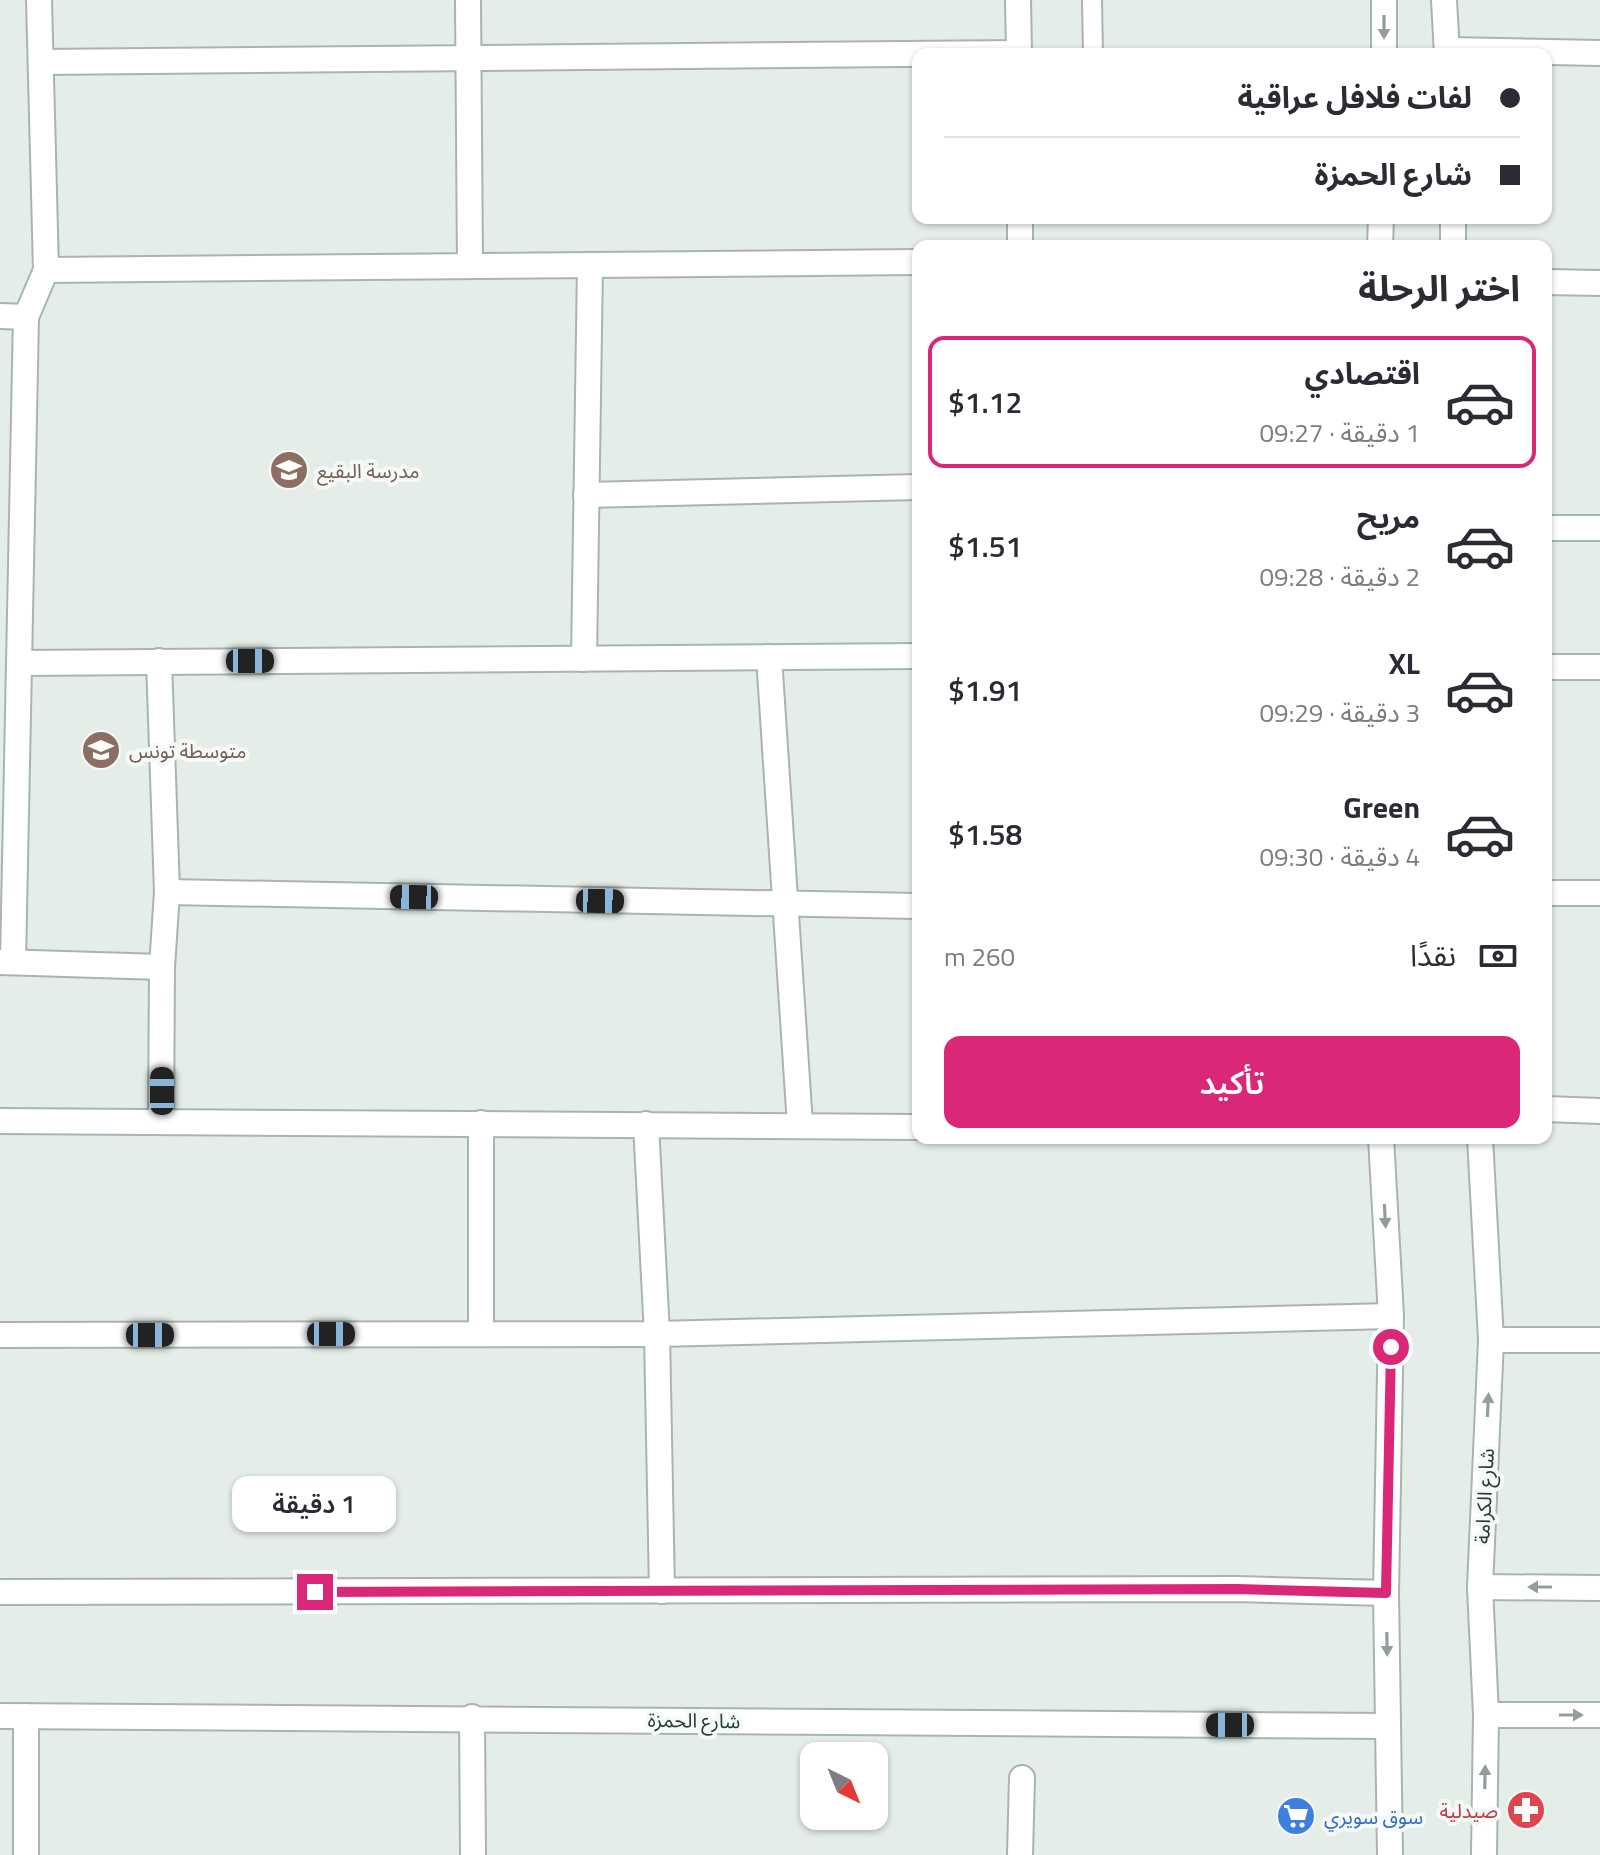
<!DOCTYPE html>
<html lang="ar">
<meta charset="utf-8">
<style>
:root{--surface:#fff;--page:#f7f7f7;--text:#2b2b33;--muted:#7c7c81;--line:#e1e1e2;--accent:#db2777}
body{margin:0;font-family:"Titillium Web","Noto Sans Arabic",sans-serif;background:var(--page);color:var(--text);direction:rtl;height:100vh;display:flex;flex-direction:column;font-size:30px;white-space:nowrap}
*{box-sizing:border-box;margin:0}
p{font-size:26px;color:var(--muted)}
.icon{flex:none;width:44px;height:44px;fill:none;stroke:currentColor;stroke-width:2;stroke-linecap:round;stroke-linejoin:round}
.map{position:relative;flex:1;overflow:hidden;direction:ltr}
.details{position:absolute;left:912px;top:240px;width:640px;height:904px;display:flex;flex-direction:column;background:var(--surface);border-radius:16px;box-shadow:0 2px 6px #0004;direction:rtl}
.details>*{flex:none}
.guide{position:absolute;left:912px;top:48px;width:640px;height:176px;border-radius:16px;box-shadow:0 2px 6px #0004;direction:rtl;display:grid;align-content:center;height:176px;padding:0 32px;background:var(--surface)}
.needle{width:52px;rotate:137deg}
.buttons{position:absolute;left:800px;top:1742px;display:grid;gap:16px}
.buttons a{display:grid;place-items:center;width:88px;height:88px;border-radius:16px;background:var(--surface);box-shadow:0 2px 6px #0004;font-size:40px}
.end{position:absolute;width:36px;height:36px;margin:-18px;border:10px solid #db2777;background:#fff;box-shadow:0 0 0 4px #fff}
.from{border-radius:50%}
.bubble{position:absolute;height:56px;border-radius:16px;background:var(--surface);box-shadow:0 2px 6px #0004;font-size:26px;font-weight:600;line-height:56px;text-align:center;direction:rtl}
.car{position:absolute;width:24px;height:48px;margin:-24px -12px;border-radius:10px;box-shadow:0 0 6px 2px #0007;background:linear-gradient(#222 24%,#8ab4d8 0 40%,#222 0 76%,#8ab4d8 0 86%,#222 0)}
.guide b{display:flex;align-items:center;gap:28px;height:76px;font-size:30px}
.guide b+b{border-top:2px solid var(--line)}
.guide i{width:20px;height:20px;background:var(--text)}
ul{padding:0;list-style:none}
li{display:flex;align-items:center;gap:24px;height:132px;margin:0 16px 12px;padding:0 16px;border:4px solid transparent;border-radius:16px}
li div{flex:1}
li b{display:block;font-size:30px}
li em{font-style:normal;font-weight:600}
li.on{border-color:var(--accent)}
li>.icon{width:72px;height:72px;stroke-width:1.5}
h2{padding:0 32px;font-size:36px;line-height:96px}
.pay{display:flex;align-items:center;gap:20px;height:88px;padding:0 32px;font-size:30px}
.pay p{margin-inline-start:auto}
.cta{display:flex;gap:16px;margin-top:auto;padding:16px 32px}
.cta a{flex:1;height:92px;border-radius:16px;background:var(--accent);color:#fff;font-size:32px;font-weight:600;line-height:92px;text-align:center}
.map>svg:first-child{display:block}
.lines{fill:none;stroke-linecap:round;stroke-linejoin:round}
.service-casing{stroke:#a8b5ae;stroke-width:22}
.minor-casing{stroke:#a8b5ae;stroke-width:28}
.tertiary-casing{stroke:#a8b5ae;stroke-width:28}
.service{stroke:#fff;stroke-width:18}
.minor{stroke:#fff;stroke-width:24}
.tertiary{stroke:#fff;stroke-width:24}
.oneway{fill:#929e9a}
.route{stroke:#db2777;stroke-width:10}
.labels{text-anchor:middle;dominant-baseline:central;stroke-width:8;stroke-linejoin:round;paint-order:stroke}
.education-label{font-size:20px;fill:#785e54;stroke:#f5f9f7;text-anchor:start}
.street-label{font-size:20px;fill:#263d34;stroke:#f5f9f7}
.health-label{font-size:20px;fill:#be3a42;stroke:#f5f9f7;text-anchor:end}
.shop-label{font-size:20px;fill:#366cbe;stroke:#f5f9f7;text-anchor:start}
</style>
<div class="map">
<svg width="1600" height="1855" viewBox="0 0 1600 1855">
<rect width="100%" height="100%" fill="#e5ede8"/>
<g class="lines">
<!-- service casing -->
<g class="service-casing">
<path id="service" d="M1092 0 1093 54"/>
</g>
<!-- minor casing -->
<g class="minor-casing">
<g id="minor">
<path d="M468 0 470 266"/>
<path d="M1018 0 1019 54"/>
<path d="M1447 50 1600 53"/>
<path d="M41 62 1018 53"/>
<path d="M1020 218V246"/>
<path d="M46 270 918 262"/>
<path d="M1546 282 1600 283"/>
<path d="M0 316 26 317"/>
<path d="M586 495 918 487"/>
<path d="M1546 528H1600"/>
<path d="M769 657 800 1125"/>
<path d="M584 659 590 265"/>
<path d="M159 661 167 892 162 967 161 1122"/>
<path d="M20 663 918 656"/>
<path d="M1546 667H1600"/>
<path d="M167 892 918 906"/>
<path d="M1546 893H1600"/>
<path d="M0 962 162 967"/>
<path d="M13 962 26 317 46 270 39 0"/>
<path d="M1546 1109 1600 1111"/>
<path d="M0 1121 918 1127"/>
<path d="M481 1123V1334"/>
<path d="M646 1124 657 1334 662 1591"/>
<path d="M0 1335 657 1334 1391 1316"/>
<path d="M1491 1340H1600"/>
<path d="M472 1717 473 1855"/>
<path d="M26 1855V1716"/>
<path d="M1020 1855 1022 1778"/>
</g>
</g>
<!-- tertiary casing -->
<g class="tertiary-casing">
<g id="tertiary">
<path d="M1444 0 1447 54"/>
<path d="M1384 54V0"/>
<path d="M1453 218V246"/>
<path d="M1380 246 1381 218"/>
<path d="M1381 1138 1391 1316 1386 1593 1390 1855"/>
<path d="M1480 1138 1491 1340 1480 1587 1486 1715 1484 1855"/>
<path d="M1480 1587 1600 1588"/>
<path d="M0 1592 1237 1589 1386 1593"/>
<path d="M1486 1715H1600"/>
<path d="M0 1716 1388 1726"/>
</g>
</g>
<!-- service -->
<use href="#service" class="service"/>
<!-- minor -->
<use href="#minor" class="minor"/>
<!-- tertiary -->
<use href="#tertiary" class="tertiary"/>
</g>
<!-- one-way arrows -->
<defs><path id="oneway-solid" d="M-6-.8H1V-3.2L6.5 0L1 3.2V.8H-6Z" transform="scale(2)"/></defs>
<g class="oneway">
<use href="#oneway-solid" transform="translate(1384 27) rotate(90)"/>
<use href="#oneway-solid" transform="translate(1385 1216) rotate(87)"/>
<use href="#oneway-solid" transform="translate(1488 1405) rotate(-87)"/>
<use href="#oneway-solid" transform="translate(1540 1587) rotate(-180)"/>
<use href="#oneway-solid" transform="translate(1387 1644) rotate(89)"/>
<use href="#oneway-solid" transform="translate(1571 1715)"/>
<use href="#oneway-solid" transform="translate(1485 1777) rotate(-89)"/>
</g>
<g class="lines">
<!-- route -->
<path class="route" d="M315 1592 1237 1589 1386 1593 1391 1347"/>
</g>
<!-- icons -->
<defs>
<g id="school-disc" transform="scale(2)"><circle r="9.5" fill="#8d6e63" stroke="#f5f9f7"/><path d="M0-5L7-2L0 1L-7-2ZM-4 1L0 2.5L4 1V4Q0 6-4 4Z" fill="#fff"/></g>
<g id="pharmacy-disc" transform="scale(2)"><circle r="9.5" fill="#e0444e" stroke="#f5f9f7"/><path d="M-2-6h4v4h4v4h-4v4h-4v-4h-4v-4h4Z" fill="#fff"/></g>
<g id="supermarket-disc" transform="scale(2)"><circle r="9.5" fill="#3f7fe0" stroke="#f5f9f7"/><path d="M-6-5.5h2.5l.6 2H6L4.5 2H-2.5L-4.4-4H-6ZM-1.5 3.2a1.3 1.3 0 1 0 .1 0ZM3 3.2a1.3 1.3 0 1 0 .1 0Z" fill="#fff"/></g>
</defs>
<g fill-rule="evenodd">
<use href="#school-disc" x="289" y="470"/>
<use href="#school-disc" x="101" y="750"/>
<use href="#pharmacy-disc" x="1526" y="1810"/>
<use href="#supermarket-disc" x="1296" y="1816"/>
</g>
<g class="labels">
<!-- education labels -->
<g class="education-label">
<text x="317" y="470">مدرسة البقيع</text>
<text x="129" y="750">متوسطة تونس</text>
</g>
<!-- street labels -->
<g class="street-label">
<text transform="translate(1484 1496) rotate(-87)">شارع الكرامة</text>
<text transform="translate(694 1720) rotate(1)">شارع الحمزة</text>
</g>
<!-- health labels -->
<g class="health-label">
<text x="1498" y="1810">صيدلية</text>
</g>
<!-- shop labels -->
<g class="shop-label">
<text x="1324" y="1816">سوق سويري</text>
</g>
</g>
</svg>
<div class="buttons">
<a><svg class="needle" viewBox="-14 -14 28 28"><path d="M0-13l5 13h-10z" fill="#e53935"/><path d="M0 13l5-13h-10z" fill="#7c7c81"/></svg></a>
</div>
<i class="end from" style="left:1391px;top:1347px"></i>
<i class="end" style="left:315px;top:1592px"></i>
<div class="bubble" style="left:232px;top:1476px;width:164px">1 دقيقة</div>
<i class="car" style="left:250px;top:661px;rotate:90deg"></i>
<i class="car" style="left:414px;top:897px;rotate:271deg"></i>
<i class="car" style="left:600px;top:901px;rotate:91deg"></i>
<i class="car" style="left:162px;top:1091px;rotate:0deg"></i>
<i class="car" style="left:331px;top:1334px;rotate:90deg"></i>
<i class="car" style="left:150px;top:1335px;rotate:90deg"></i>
<i class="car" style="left:1230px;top:1725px;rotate:270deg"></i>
<div class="guide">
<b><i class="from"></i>لفات فلافل عراقية</b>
<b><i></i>شارع الحمزة</b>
</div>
<section class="details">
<h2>اختر الرحلة</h2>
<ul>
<li class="on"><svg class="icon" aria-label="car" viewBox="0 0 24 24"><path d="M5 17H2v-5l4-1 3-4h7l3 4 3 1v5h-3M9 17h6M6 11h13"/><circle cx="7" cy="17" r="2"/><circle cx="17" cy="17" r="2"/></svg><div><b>اقتصادي</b><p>1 دقيقة · 09:27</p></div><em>$1.12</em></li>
<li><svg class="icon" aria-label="car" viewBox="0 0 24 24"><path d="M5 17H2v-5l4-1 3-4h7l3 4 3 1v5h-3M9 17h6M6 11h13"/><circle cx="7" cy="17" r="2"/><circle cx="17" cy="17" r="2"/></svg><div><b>مريح</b><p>2 دقيقة · 09:28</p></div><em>$1.51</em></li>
<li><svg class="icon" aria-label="car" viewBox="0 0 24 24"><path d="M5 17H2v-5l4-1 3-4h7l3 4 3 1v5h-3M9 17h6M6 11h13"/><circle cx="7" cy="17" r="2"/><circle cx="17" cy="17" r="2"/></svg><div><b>XL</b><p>3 دقيقة · 09:29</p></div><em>$1.91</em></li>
<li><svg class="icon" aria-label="car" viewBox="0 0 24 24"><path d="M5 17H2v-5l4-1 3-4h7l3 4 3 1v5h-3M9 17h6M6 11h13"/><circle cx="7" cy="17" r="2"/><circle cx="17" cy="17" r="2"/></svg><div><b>Green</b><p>4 دقيقة · 09:30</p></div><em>$1.58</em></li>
</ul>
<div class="pay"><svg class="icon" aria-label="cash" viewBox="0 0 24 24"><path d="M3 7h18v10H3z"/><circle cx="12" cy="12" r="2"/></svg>نقدًا<p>260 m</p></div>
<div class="cta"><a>تأكيد</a></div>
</section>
</div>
